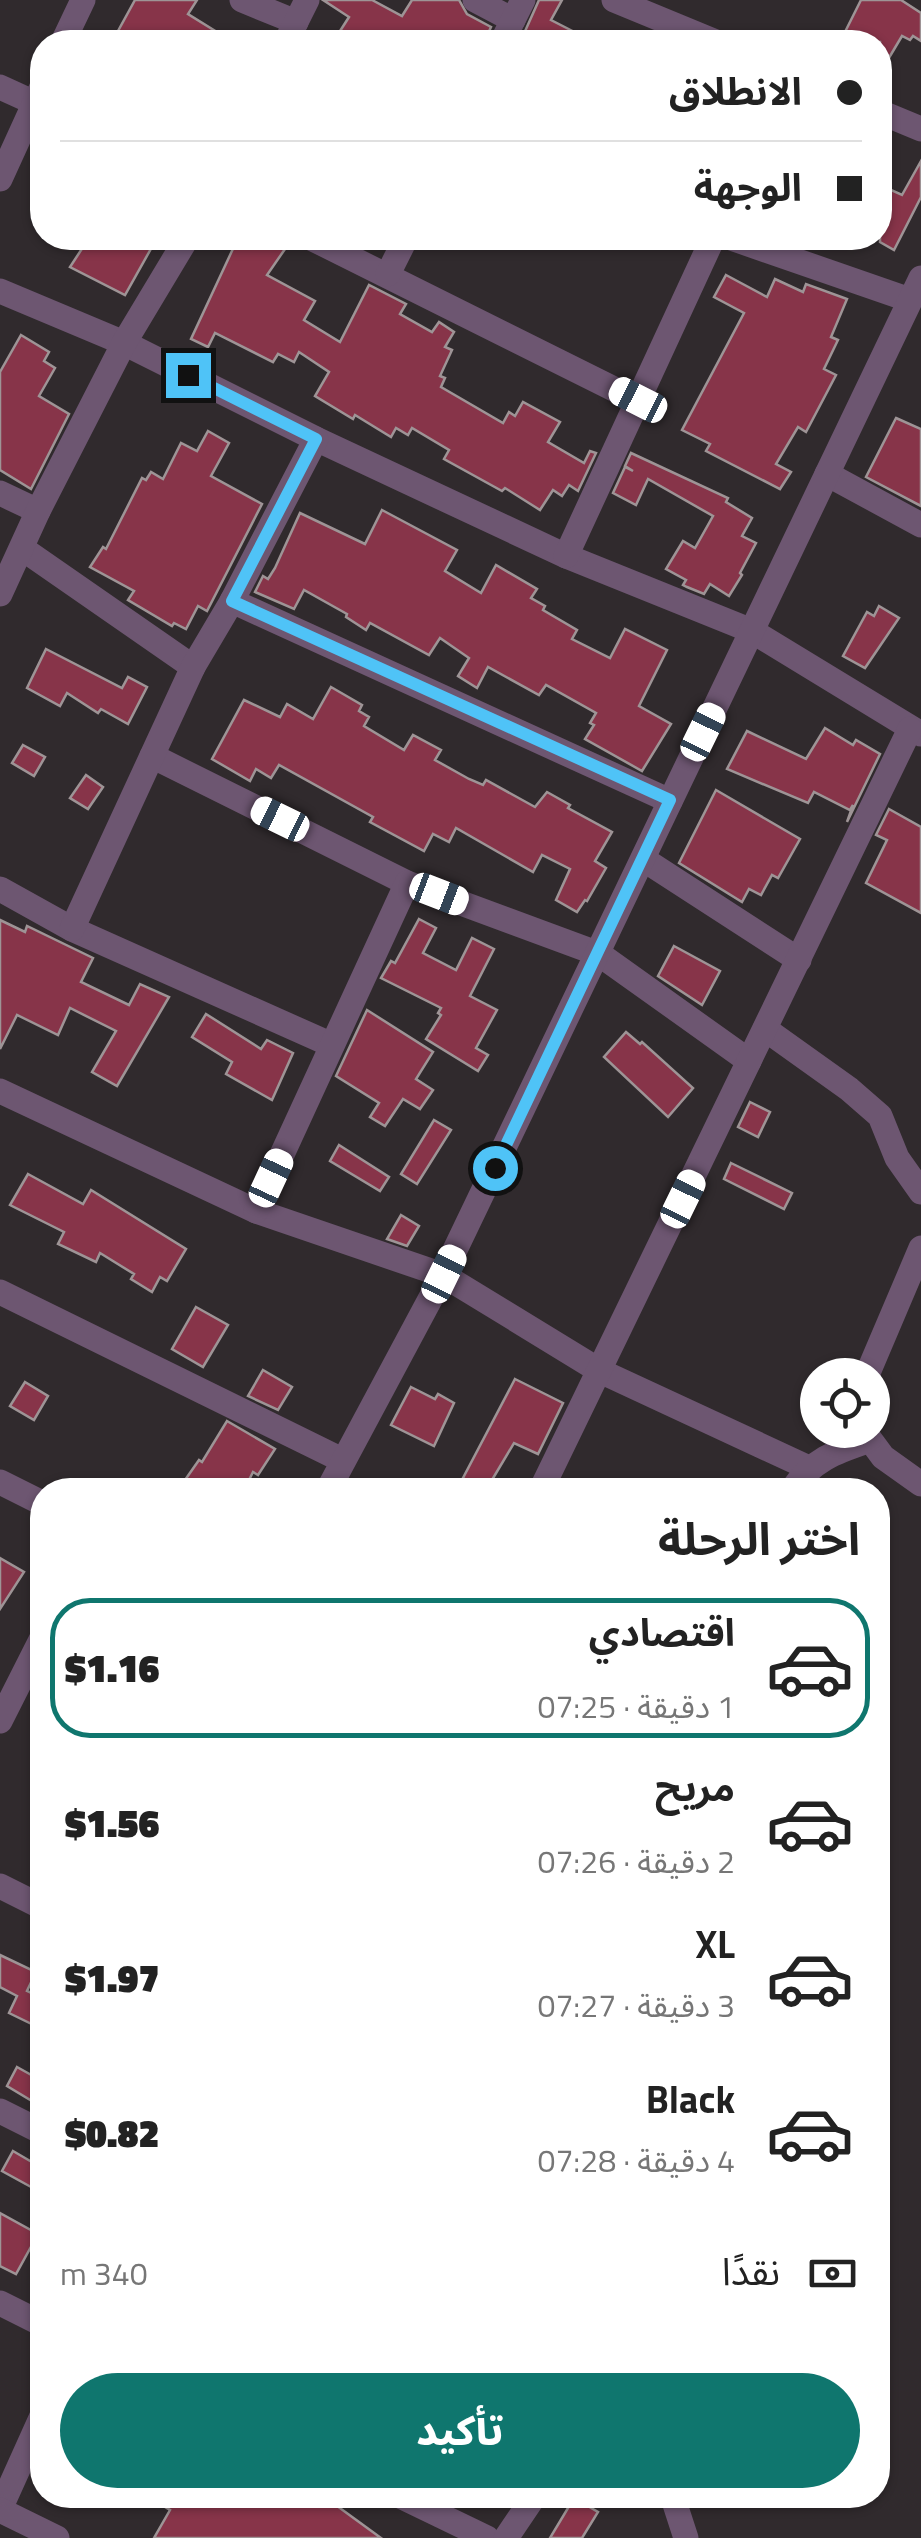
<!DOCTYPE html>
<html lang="ar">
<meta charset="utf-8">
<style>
:root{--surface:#fff;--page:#f6f6f6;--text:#222;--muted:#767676;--line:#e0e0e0;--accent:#0f766e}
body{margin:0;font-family:"Titillium Web","Noto Sans Arabic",sans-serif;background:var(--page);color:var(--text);direction:rtl;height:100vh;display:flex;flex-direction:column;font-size:38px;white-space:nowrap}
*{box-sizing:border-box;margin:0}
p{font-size:32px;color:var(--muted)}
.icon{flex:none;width:55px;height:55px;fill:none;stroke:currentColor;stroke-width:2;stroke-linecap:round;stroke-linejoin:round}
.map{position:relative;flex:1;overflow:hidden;direction:ltr}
.panel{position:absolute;left:30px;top:1478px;width:860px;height:1030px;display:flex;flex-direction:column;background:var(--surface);border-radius:40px;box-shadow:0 2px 8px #0004;direction:rtl}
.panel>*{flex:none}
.banner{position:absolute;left:30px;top:30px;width:862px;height:220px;border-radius:40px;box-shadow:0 2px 8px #0004;direction:rtl;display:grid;align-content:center;height:220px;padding:0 30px;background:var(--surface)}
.controls{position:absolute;left:800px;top:1358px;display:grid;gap:20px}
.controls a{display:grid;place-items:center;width:90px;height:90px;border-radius:50%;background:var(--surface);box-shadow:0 2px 8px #0004;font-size:50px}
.end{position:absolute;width:45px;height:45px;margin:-22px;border:12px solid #4fc3f7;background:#111;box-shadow:0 0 0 5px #111}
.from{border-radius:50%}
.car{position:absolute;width:30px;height:60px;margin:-30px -15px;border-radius:12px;box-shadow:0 0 8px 2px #0007;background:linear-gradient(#fff 24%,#345 0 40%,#fff 0 76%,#345 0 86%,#fff 0)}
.banner b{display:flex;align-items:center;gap:35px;height:95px;font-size:38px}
.banner b+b{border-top:2px solid var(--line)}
.banner i{width:25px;height:25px;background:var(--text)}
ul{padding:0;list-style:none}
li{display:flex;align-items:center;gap:30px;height:140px;margin:0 20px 15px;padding:0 10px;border:5px solid transparent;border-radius:40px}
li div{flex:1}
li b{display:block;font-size:38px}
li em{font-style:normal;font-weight:800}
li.selected{border-color:var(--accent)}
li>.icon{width:90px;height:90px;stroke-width:1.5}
h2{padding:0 30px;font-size:45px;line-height:120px}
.pay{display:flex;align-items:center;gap:25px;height:110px;padding:0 30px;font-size:38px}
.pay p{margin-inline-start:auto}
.cta{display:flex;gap:20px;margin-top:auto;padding:20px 30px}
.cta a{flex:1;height:115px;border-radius:60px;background:var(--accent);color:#fff;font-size:40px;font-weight:800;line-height:115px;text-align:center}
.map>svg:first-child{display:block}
.building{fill:#873449;stroke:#9e9496;stroke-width:2.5}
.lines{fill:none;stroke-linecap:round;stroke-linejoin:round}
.minor{stroke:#6d5671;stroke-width:25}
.route{stroke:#4fc3f7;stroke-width:12}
</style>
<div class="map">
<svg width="921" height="2538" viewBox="0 0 921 2538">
<rect width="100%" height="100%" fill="#302a2d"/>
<!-- building -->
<g class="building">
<path d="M135 0H197L188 14 233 42H112Z"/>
<path d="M323 0H372L402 16 412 0H459L467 14 491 27 484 42H333L349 17Z"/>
<path d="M539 0H562L551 20 594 42H529L522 38Z"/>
<path d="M861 0H901L921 13V41L913 36 910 40 902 36 880 73V42H840Z"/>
<path d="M921 161V197L894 250 880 242V185L902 195Z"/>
<path d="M89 238H157L125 295 70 267Z"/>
<path d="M238 238H268L285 249 267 275 315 301 304 320 340 342 369 285 406 304 400 314 432 332 439 322 454 332 445 347 452 350 440 376 445 378 441 387 503 423 509 412 515 416 523 402 560 422 548 442 584 463 590 451 596 453 578 491 569 485 562 496 553 490 540 510 505 488 502 491 444 459 449 450 412 428 408 435 396 428 391 437 355 415 353 419 315 396 329 372 299 352 294 362 278 354 273 362 215 333 208 347 191 339Z"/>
<path d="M726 275 767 297 775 279 803 292 806 284 847 299 831 337 838 340 824 369 836 375 806 432 798 427 776 464 791 472 780 489 706 451 710 444 682 430 744 313 714 297Z"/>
<path d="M21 335 49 352 44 361 55 368 39 396 69 414 31 489 0 470V372Z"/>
<path d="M896 418 921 429V506L866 477Z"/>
<path d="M208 431 229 443 211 476 262 504 207 611 198 606 186 629 174 623 172 626 128 600 134 591 90 567 103 547 106 549 142 478 146 480 151 472 163 479 181 443 197 451Z"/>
<path d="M631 453 728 498 726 502 752 518 742 536 756 543 740 573 742 575 729 596 710 584 704 594 687 587 683 585 686 580 666 569 683 541 695 548 713 516 648 479 636 505 613 493 625 467 633 471 625 466Z"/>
<path d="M382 510 457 550 445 571 481 593 496 565 537 589 531 598 545 606 543 610 577 630 572 639 610 658 625 629 667 650 639 706 671 724 642 771 585 739 594 725 590 723 596 713 546 685 539 695 488 667 477 688 458 676 469 658 440 638 429 655 370 623 366 630 346 617 347 614 304 590 294 609 255 592 263 576 268 579 275 568 300 513 365 544Z"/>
<path d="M879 606 899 618 865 668 843 656 867 612 874 616Z"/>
<path d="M46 649 122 688 128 677 147 687 128 724 101 709 98 713 67 693 60 706 27 688Z"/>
<path d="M331 687 362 705 359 711 369 717 364 726 404 750 413 735 441 750 435 760 469 779 483 785 486 780 535 807 547 792 570 805 568 808 612 832 595 861 606 868 587 901 585 900 577 912 556 900 570 869 542 855 533 872 456 828 449 842 433 834 424 851 370 822 373 817 279 765 271 778 256 769 250 781 212 759 244 700 280 717 287 704 313 719Z"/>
<path d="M825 728 853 745 856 740 880 754 847 822 853 805 850 810 814 792 808 803 727 769 747 731 806 759Z"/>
<path d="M23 745 45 757 34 776 12 763Z"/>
<path d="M86 775 103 787 88 809 70 798Z"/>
<path d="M716 790 800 839 778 878 772 875 761 895 749 889 742 902 679 863Z"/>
<path d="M889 809 921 827V913L866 883 887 840 876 835Z"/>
<path d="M419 919 436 928 423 953 456 970 472 938 494 949 470 996 497 1010 476 1048 488 1055 478 1071 426 1039 441 1015 438 1013 441 1008 381 978 391 961 395 963Z"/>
<path d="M0 920 25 932 27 926 93 958 81 982 129 1005 140 984 169 997 117 1086 92 1072 116 1031 70 1008 58 1035 17 1015 0 1049Z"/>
<path d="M674 946 720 971 702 1005 658 976Z"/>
<path d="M367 1010 433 1052 416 1079 433 1090 420 1109 403 1099 385 1126 370 1117 379 1103 336 1076Z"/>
<path d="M206 1014 261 1049 267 1040 293 1053 272 1100 226 1074 232 1062 192 1037Z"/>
<path d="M626 1032 640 1044 642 1042 693 1088 668 1117 604 1057Z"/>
<path d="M750 1102 770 1112 758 1137 738 1127Z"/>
<path d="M434 1120 451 1130 417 1184 401 1174Z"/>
<path d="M339 1145 389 1177 380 1191 330 1161Z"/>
<path d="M731 1163 792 1193 784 1209 724 1179Z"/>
<path d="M28 1174 83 1204 91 1190 186 1249 167 1281 160 1277 152 1292 131 1279 134 1274 100 1253 96 1262 58 1244 64 1232 10 1205Z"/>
<path d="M401 1215 419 1226 407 1246 387 1239Z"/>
<path d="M196 1307 228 1325 203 1367 172 1349Z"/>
<path d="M263 1370 292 1387 278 1410 248 1396Z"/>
<path d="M515 1379 563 1403 538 1454 514 1443 486 1490 463 1478Z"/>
<path d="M25 1382 48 1396 34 1420 10 1406Z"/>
<path d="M411 1387 435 1399 438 1394 454 1403 434 1446 391 1425Z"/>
<path d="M227 1421 275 1449 258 1475 253 1472 244 1490H178L199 1460 202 1462Z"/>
<path d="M0 1558 24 1572 0 1609Z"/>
<path d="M0 1955 36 1972 27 1991 42 1998V2029L9 2013 17 1996 0 1987Z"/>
<path d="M17 2067 42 2081V2107L7 2086Z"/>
<path d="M13 2151 42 2168V2193L2 2171Z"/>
<path d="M0 2213 38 2234 16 2274 0 2266Z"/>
<path d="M145 2495H322L381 2538H154L170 2510Z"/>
<path d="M574 2498 598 2512 582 2538H550Z"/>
</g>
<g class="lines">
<!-- minor -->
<g class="minor">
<path d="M242 0 296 22"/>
<path d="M475 0 513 20"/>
<path d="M614 0 716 42"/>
<path d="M63 42 83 0"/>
<path d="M286 42 307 0"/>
<path d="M502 42 523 0"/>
<path d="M0 87 35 103"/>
<path d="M880 112 921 129"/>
<path d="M0 179 42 87"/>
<path d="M311 238 638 401"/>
<path d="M731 238 910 300"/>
<path d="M388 274 406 238"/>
<path d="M0 291 124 343 316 439 566 556 752 631 921 734"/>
<path d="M827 474 921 525"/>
<path d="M0 493 38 511"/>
<path d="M23 549 193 667"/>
<path d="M566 556 713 238"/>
<path d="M0 594 38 511 124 343 187 238"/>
<path d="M232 601 670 801"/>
<path d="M152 756 407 883 599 954 749 1061"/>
<path d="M643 859 799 960"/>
<path d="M0 889 72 929 332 1045"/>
<path d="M72 929 193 667 232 601 316 439"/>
<path d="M765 1029 849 1089 880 1116 897 1158 921 1192"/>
<path d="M0 1091 256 1211 443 1275 600 1371 809 1468"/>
<path d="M256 1211 407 883"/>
<path d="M0 1292 342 1460"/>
<path d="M867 1375 921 1248"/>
<path d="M863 1430 883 1457 921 1484"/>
<path d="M0 1482 42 1503"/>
<path d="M328 1490 443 1275 921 278"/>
<path d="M541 1490 910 729"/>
<path d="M792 1490C812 1460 835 1452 868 1441"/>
<path d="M0 1721 42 1638"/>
<path d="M0 1886 42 1907"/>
<path d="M0 2111 42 2132"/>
<path d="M0 2303 42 2324"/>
<path d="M398 2495 487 2538"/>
<path d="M672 2495 686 2538"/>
<path d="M0 2509 42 2416"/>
<path d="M0 2510 57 2538"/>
<path d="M506 2538 535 2495"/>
</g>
</g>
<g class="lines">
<!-- route -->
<path class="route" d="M188 375 316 439 232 601 670 800 495 1168"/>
</g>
</svg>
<div class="controls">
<a><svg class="icon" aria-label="locate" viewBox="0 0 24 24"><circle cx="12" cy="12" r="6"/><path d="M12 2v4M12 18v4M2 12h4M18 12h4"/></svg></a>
</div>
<i class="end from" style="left:495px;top:1168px"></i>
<i class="end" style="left:188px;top:375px"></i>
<i class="car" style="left:638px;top:400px;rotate:297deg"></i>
<i class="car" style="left:703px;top:732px;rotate:26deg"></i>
<i class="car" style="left:280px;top:819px;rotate:296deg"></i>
<i class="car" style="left:439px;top:894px;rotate:111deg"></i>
<i class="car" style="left:271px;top:1178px;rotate:25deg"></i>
<i class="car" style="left:683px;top:1199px;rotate:26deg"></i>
<i class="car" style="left:444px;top:1274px;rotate:26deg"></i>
<div class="banner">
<b><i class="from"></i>الانطلاق</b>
<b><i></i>الوجهة</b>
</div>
<section class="panel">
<h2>اختر الرحلة</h2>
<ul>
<li class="selected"><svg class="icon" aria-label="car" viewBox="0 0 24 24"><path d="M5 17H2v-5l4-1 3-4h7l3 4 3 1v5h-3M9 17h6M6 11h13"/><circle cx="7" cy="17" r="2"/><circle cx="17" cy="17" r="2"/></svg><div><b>اقتصادي</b><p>1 دقيقة · 07:25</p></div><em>$1.16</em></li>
<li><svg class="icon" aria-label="car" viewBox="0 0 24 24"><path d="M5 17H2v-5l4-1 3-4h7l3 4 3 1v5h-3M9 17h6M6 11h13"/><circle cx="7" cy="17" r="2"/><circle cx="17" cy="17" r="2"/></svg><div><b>مريح</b><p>2 دقيقة · 07:26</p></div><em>$1.56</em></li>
<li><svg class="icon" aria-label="car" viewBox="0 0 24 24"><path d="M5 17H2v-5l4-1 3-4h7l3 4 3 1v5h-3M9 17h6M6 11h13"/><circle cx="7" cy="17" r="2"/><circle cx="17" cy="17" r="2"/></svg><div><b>XL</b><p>3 دقيقة · 07:27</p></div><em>$1.97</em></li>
<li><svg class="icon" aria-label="car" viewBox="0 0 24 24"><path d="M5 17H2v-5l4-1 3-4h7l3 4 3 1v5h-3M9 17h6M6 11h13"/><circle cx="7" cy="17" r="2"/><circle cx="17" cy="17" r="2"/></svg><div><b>Black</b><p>4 دقيقة · 07:28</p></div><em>$0.82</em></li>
</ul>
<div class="pay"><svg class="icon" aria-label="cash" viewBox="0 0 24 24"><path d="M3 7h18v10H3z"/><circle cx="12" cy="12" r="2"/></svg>نقدًا<p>340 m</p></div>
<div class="cta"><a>تأكيد</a></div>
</section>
</div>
